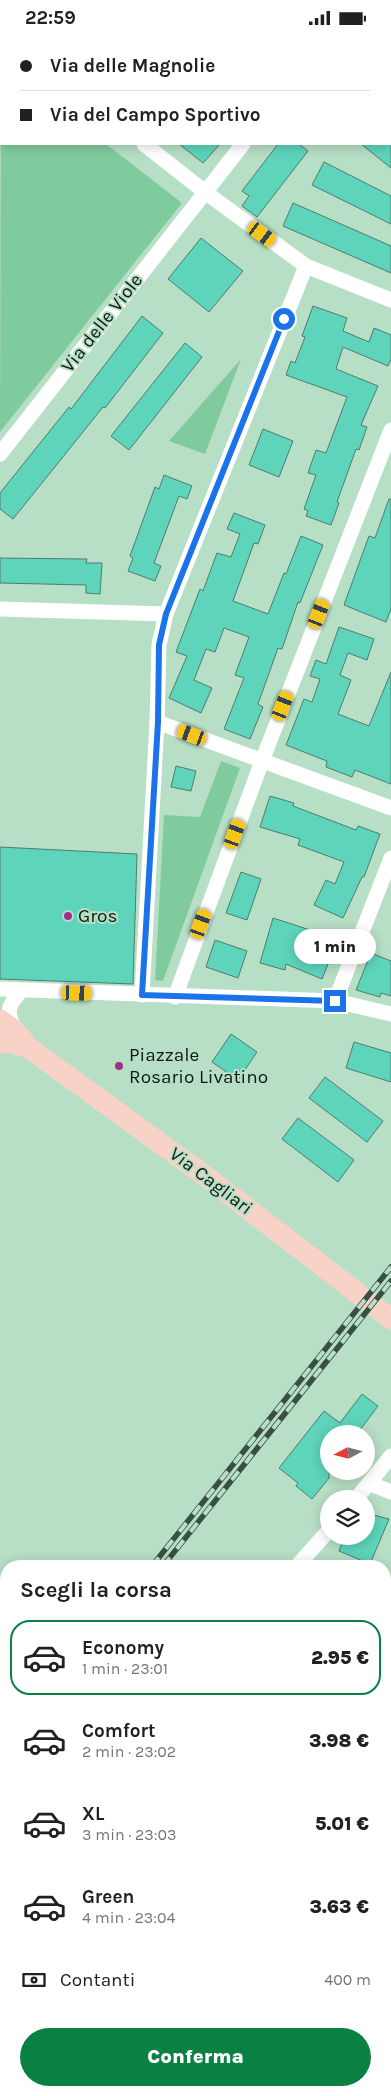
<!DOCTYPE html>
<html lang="it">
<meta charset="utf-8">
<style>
:root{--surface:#fff;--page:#f2f2f2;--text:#202124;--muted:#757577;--line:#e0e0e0;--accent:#0b8043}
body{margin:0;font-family:Karla,sans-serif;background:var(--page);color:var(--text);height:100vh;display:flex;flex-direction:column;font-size:19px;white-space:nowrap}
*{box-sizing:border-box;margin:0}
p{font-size:16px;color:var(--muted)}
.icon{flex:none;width:28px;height:28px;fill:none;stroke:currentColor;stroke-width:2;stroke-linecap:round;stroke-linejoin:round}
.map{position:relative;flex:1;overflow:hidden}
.drawer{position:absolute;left:0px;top:1525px;width:391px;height:536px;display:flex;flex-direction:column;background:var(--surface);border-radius:20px 20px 0 0;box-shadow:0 2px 12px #0003}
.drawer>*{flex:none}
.hud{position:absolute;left:0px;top:0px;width:391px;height:110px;box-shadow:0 2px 12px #0003;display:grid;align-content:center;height:110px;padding:0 20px;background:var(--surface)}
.needle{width:32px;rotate:263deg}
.tools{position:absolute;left:320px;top:1390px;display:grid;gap:10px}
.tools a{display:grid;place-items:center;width:55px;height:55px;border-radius:50%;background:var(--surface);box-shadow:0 2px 12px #0003;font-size:25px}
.end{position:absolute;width:22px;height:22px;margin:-11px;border:6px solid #1a73e8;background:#fff;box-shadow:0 0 0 2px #fff}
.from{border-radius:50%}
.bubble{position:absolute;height:35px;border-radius:18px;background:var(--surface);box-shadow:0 2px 12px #0003;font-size:16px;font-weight:800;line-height:35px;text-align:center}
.car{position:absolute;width:15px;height:30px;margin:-15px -8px;border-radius:6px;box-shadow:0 0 4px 1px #0007;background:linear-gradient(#f5c518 24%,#345 0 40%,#f5c518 0 76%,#345 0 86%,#f5c518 0)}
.hud b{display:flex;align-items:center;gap:18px;height:48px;font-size:19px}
.hud b+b{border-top:1px solid var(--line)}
.hud i{width:12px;height:12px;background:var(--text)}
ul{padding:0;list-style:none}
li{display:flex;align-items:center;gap:15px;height:75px;margin:0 10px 8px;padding:0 10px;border:2px solid transparent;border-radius:20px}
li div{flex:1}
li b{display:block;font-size:19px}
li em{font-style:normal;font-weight:800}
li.current{border-color:var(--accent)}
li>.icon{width:45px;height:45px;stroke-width:1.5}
h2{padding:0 20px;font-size:22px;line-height:60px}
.pay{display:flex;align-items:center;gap:12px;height:55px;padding:0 20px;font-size:19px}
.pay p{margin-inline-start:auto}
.cta{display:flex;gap:10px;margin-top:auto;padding:10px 20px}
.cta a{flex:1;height:58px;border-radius:30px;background:var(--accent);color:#fff;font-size:20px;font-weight:800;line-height:58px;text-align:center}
.status{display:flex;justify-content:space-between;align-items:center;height:35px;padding:0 25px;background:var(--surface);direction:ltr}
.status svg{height:14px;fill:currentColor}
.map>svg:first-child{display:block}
.green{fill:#80cb9d}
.building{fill:#5ed4bb;stroke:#4e7c71}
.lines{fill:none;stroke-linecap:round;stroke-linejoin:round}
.street{stroke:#fff;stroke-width:15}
.secondary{stroke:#f9d2c7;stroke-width:21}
.rail-casing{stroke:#394f42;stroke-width:5.5}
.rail{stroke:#b7dfc5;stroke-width:4;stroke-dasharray:11;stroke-linecap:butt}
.route{stroke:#1a73e8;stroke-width:6}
.poi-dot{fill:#a02e8a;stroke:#b7dfc5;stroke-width:2}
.labels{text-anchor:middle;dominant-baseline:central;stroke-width:4;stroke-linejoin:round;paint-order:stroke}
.street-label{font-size:19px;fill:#0b1a11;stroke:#b7dfc5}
.poi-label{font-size:19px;fill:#0b1a11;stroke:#b7dfc5;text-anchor:start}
</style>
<div class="status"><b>22:59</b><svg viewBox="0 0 49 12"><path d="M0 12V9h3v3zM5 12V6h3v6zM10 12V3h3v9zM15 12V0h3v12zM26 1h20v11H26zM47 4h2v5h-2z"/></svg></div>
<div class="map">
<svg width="391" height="2061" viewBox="0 0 391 2061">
<rect width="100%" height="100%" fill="#b7dfc5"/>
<!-- green -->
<g class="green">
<path d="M1 41V109H106L182 168 0 397Z"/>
<path d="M241 324 205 419 169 406Z"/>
<path d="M221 726 240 733 163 946 155 945 164 780 200 782Z"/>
</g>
<!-- building -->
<g class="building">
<path d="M179 109H220L203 128Z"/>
<path d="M278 109H299L308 116 257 182 242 171 249 161 242 156Z"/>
<path d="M361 109H391V133Z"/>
<path d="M324 127 391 161V189L312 150Z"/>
<path d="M293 168 391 211V238L283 191Z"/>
<path d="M201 203 243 236 209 277 168 244Z"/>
<path d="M313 271 347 283 343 296 369 307 374 293 391 300V324L388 331 343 312 336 334 378 351 361 390 367 392 359 415 356 414 337 467 339 468 331 490 306 481 308 476 304 474 316 440 308 438 316 415 326 418 347 362 286 340 291 326 295 328 305 302 302 301Z"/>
<path d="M142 281 163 298 105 373 103 372 13 484 0 474V458L69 372 71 374Z"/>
<path d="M185 308 202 322 129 415 111 401Z"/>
<path d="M263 394 293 406 279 442 249 430Z"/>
<path d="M164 440 192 451 187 464 179 461 154 528 161 531 155 546 128 536 133 523 130 521 155 452 159 454Z"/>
<path d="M389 464H391V574L386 587 344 570 369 501 375 503Z"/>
<path d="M234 478 265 490 258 509 254 508 233 566 268 579 284 538 286 539 301 501 323 510 300 568 298 567 282 614 278 613 258 669 263 672 250 704 224 694 244 643 235 640 249 602 224 593 215 617 206 614 194 645 212 653 201 678 169 663 187 621 176 617 200 554 203 556 217 518 231 522 240 499 227 494Z"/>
<path d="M0 523 87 524 86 528H102L100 559 86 558V550L0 548Z"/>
<path d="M339 592 374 604 367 625 348 618 340 640 351 645 338 679 369 691 391 637V749L355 735 352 742 326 732 327 726 286 710 304 664 312 667 320 644 310 641 316 625 326 629Z"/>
<path d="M176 731 196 736 191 756 171 752Z"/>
<path d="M270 761 294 768 293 771 356 795 358 791 380 799 364 842H362L343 883 314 870 326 845 335 849 344 827 298 810 300 804 260 792Z"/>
<path d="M0 812 137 819 133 949 0 944Z"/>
<path d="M241 837 261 844 247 885 226 878Z"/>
<path d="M273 883 338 904 322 944 286 929 285 935 260 928Z"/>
<path d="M215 905 247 916 238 943 206 932Z"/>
<path d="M371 918 391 926V961L381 958 380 962 356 955Z"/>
<path d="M231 999 257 1017 238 1045 212 1027Z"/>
<path d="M354 1007 391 1018V1047L346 1033Z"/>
<path d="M325 1042 383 1086 367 1107 309 1063Z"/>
<path d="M298 1083 354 1125 338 1147 282 1104Z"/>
<path d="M362 1359 378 1371 357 1399H329V1443L312 1464 296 1451 298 1448 279 1433 324 1376 340 1388Z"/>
<path d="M366 1478 389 1484 370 1529 339 1516 345 1501H366Z"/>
</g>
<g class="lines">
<!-- street -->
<g class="street">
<path d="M1 0 2 1"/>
<path d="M170 1 171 0"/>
<path d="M329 1 330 0"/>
<path d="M390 59 391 60"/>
<path d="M144 109 205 157 306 231 391 265"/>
<path d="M0 419 243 109"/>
<path d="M0 574 166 579"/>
<path d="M157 687 391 773"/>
<path d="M0 954 335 966 391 979"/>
<path d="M142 960 157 687 159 610 166 579 306 231"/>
<path d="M175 962 262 726 391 395"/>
<path d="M335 966 391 823"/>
<path d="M15 996C7 977 6 972 21 956"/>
<path d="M369 1448 391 1457"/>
<path d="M356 1464 391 1421"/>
<path d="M297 1531 329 1495"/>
<path d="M385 1628 391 1631"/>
<path d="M0 1774 6 1767"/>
<path d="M385 1786 391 1788"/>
<path d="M385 1975 391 1977"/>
<path d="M0 1978 6 1962"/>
<path d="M385 2051 391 2035"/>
<path d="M207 2055 208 2061"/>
<path d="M136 2061 138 2055"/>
</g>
<!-- secondary -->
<g class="secondary">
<path d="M0 985 15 996 29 1013 208 1143 391 1284"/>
<path d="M0 1008 9 1007 29 1013"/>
</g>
<!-- rail casing -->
<g class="rail-casing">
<g id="rail">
<path d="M152 1531 391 1232"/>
<path d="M163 1531 391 1246"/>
<path d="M0 1721 6 1714"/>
<path d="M0 1735 6 1727"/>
</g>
</g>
<!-- rail -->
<use href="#rail" class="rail"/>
</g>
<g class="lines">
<!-- route -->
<path class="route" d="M284 284 166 579 159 610 158 687 142 960 335 966"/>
</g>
<!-- markers -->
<g class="poi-dot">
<circle cx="68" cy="881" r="5"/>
<circle cx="119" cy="1031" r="5"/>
</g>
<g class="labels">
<!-- street labels -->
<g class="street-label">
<text transform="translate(102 288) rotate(-52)">Via delle Viole</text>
<text transform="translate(211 1146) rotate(37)">Via Cagliari</text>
</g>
<!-- poi labels -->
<g class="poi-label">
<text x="78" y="881">Gros</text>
<text x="129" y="1020">Piazzale<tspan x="129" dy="22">Rosario Livatino</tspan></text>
</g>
</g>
</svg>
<div class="tools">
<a><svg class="needle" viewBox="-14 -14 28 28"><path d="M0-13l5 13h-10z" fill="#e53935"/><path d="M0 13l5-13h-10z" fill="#757577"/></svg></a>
<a><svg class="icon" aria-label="layers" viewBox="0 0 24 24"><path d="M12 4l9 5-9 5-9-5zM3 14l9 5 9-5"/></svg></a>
</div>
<i class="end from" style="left:284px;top:284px"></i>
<i class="end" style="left:335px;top:966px"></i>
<div class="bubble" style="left:294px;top:894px;width:82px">1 min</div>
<i class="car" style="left:262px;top:199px;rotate:126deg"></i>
<i class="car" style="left:319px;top:579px;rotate:21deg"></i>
<i class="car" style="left:283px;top:671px;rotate:21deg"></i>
<i class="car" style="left:192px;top:700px;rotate:291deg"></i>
<i class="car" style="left:235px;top:799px;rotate:20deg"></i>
<i class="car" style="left:201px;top:889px;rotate:20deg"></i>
<i class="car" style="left:77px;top:958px;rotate:92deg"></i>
<div class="hud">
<b><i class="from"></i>Via delle Magnolie</b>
<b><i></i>Via del Campo Sportivo</b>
</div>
<section class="drawer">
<h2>Scegli la corsa</h2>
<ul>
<li class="current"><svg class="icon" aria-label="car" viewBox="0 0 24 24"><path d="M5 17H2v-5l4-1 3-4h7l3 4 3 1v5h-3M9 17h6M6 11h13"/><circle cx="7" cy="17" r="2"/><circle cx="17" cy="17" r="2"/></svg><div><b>Economy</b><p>1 min · 23:01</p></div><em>2.95 €</em></li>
<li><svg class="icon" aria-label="car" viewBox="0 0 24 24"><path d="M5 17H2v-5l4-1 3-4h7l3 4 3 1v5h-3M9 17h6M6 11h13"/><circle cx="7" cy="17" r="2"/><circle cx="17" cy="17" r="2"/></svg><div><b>Comfort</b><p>2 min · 23:02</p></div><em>3.98 €</em></li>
<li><svg class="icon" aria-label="car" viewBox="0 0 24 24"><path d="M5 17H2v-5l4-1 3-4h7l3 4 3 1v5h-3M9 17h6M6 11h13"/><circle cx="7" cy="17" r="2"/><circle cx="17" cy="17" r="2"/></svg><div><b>XL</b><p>3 min · 23:03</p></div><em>5.01 €</em></li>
<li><svg class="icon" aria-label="car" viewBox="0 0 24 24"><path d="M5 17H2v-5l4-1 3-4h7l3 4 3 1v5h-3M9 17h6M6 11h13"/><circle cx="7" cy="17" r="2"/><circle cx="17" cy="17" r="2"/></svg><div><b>Green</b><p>4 min · 23:04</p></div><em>3.63 €</em></li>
</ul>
<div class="pay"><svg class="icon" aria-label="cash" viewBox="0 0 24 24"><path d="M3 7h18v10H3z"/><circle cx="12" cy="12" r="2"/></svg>Contanti<p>400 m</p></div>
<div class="cta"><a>Conferma</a></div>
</section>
</div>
